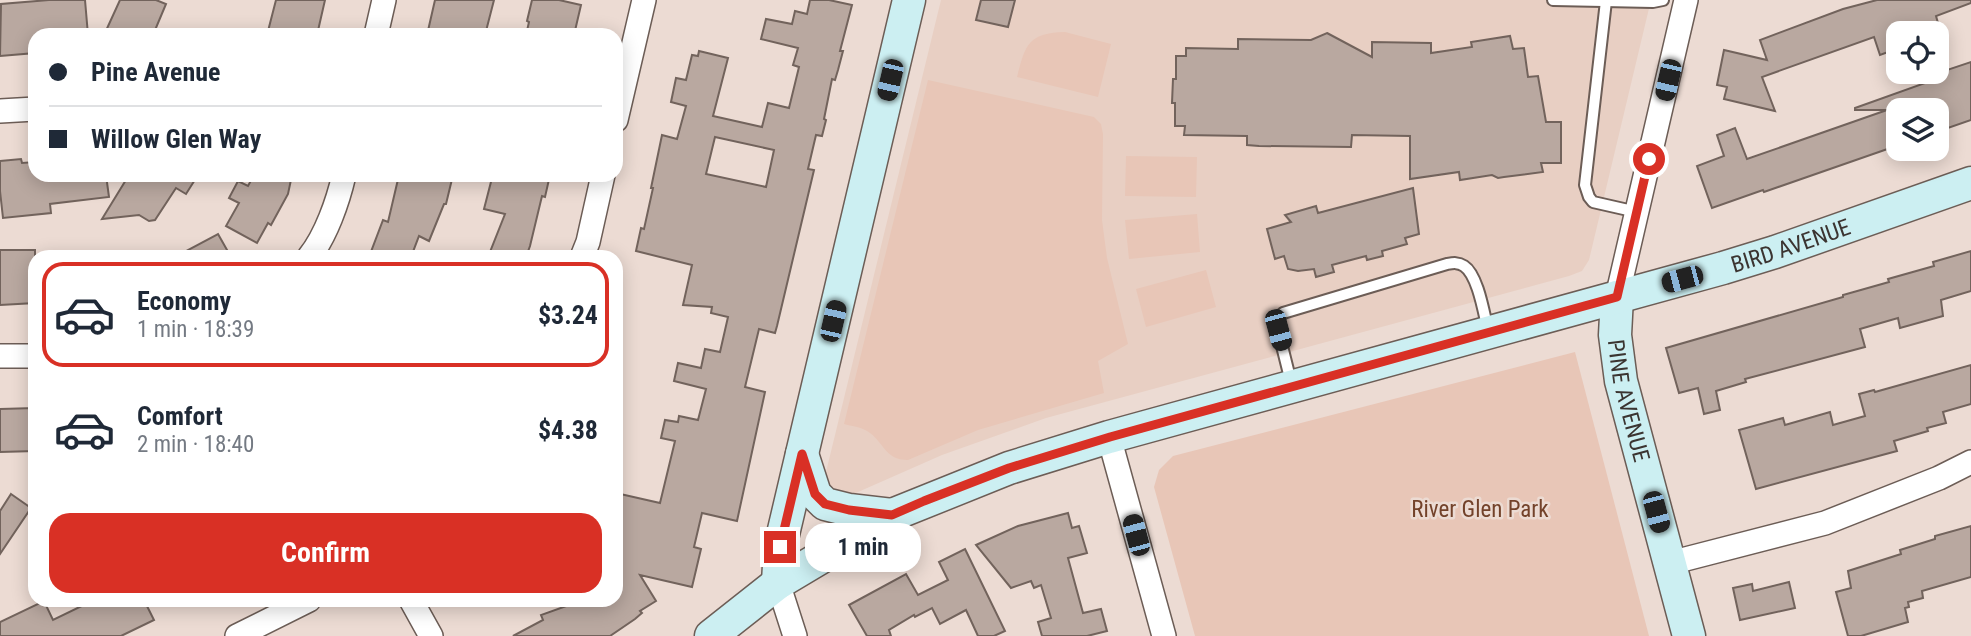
<!DOCTYPE html>
<meta charset="utf-8">
<style>
:root{--surface:#fff;--page:#f6f6f7;--text:#1f2937;--muted:#747a83;--line:#e0e1e3;--accent:#d93025}
body{margin:0;font-family:"Roboto Condensed",sans-serif;background:var(--page);color:var(--text);height:100vh;display:flex;flex-direction:column;font-size:26px;white-space:nowrap}
*{box-sizing:border-box;margin:0}
p{font-size:23px;color:var(--muted)}
.icon{flex:none;width:38px;height:38px;fill:none;stroke:currentColor;stroke-width:2;stroke-linecap:round;stroke-linejoin:round}
.map{position:relative;flex:1;overflow:hidden}
.drawer{position:absolute;left:28px;top:250px;width:595px;height:357px;display:flex;flex-direction:column;background:var(--surface);border-radius:21px;box-shadow:0 4px 18px #0003}
.drawer>*{flex:none}
.banner{position:absolute;left:28px;top:28px;width:595px;height:154px;border-radius:21px;box-shadow:0 4px 18px #0003;display:grid;align-content:center;height:154px;padding:0 21px;background:var(--surface)}
.controls{position:absolute;left:1886px;top:21px;display:grid;gap:14px}
.controls a{display:grid;place-items:center;width:63px;height:63px;border-radius:14px;background:var(--surface);box-shadow:0 4px 18px #0003;font-size:35px}
.end{position:absolute;width:32px;height:32px;margin:-16px;border:9px solid #d93025;background:#fff;box-shadow:0 0 0 4px #fff}
.from{border-radius:50%}
.bubble{position:absolute;height:49px;border-radius:21px;background:var(--surface);box-shadow:0 4px 18px #0003;font-size:23px;font-weight:700;line-height:49px;text-align:center}
.car{position:absolute;width:21px;height:42px;margin:-21px -10px;border-radius:9px;box-shadow:0 0 5px 2px #0007;background:linear-gradient(#222 24%,#8ab4d8 0 40%,#222 0 76%,#8ab4d8 0 86%,#222 0)}
.banner b{display:flex;align-items:center;gap:24px;height:66px;font-size:26px}
.banner b+b{border-top:2px solid var(--line)}
.banner i{width:18px;height:18px;background:var(--text)}
ul{padding:12px 0 0;list-style:none}
li{display:flex;align-items:center;gap:21px;height:105px;margin:0 14px 10px;padding:0 7px;border:4px solid transparent;border-radius:21px}
li div{flex:1}
li b{display:block;font-size:26px}
li em{font-style:normal;font-weight:700}
li.selected{border-color:var(--accent)}
li>.icon{width:63px;height:63px;stroke-width:1.5}
.primary-button{display:flex;gap:14px;margin-top:auto;padding:14px 21px}
.primary-button a{flex:1;height:80px;border-radius:21px;background:var(--accent);color:#fff;font-size:28px;font-weight:700;line-height:80px;text-align:center}
.map>svg:first-child{display:block}
.built{fill:#e8cfc3}
.green{fill:#e8c6b7}
.building{fill:#b9a8a0;stroke:#72635c;stroke-width:2;fill-rule:evenodd}
.lines{fill:none;stroke-linecap:round;stroke-linejoin:round}
.lane-casing{stroke:#6c5d56;stroke-width:14}
.street-casing{stroke:#6c5d56;stroke-width:26}
.secondary-casing{stroke:#6c5d56;stroke-width:35}
.lane{stroke:#fff;stroke-width:10}
.street{stroke:#fff;stroke-width:23}
.secondary{stroke:#cceff2;stroke-width:32}
.route{stroke:#d93025;stroke-width:9}
.labels{text-anchor:middle;dominant-baseline:central;stroke-width:5;stroke-linejoin:round;paint-order:stroke}
.street-label{font-size:23px;fill:#3b3431;stroke:#ecdbd3}
.park-label{font-size:23px;fill:#73422a;stroke:#ecdbd3}
</style>
<div class="map">
<svg width="1971" height="636" viewBox="0 0 1971 636">
<rect width="100%" height="100%" fill="#ecdbd3"/>
<!-- built -->
<path class="built" d="M941 0H1651L1589 260 1582 271 1569 276 1046 418 942 455 849 496 829 485 826 472Z"/>
<!-- green -->
<g class="green">
<path d="M1065 32 1111 44 1098 97 1017 77C1025 44 1029 33 1065 32Z"/>
<path d="M928 80 1094 117 1101 124 1103 134 1102 220 1107 258 1128 344 1098 361 1104 393 978 430 908 460C884 460 884 441 867 431 861 427 851 426 844 424Z"/>
<path d="M1126 156 1197 157 1196 197 1125 196Z"/>
<path d="M1197 214 1200 252 1129 259 1125 220Z"/>
<path d="M1206 270 1216 307 1146 327 1136 289Z"/>
<path d="M1575 352 1649 636H1195L1154 487 1159 470 1173 456Z"/>
</g>
<!-- building -->
<g class="building">
<path d="M49 0H85L88 35H35V53L0 56 1 4Z"/>
<path d="M120 0H156L166 4 153 35H104Z"/>
<path d="M276 0H325L317 35H267Z"/>
<path d="M435 0H494L485 35H427Z"/>
<path d="M532 0H559L581 5 574 35H526L529 22 527 21Z"/>
<path d="M810 0H829L852 5 840 51H843L838 70 835 80 832 79 824 119 826 120 822 136 816 135 808 169 814 170 777 326 775 333 759 329 745 387 765 392 737 521 702 513 694 547 701 549 692 587 640 575 656 601 640 611 642 613 635 619 610 636H513L543 620 541 615 583 600H616V493L660 503 675 441 661 438 665 420 678 422 679 416 698 420 706 389 674 381 678 363 701 368 705 349 720 352 728 317 711 313 712 307 683 305 692 265 636 251 641 228 644 229 653 188H651L662 135 677 139 686 106 671 102 676 78 686 80 692 55 698 56 699 51 728 58 713 116 762 127 768 103 789 108 799 67 793 65 798 48 761 39 766 19 792 24 795 11 807 14ZM715 137 774 150 766 187 706 174Z"/>
<path d="M981 0H1015L1008 27 976 20Z"/>
<path d="M1877 0H1971V3L1936 16 1938 23 1911 33H1899V48L1880 55 1874 37 1762 77 1775 111 1724 99 1727 87 1717 85 1724 50 1767 60 1760 40 1843 9Z"/>
<path d="M1327 33 1372 57V42L1431 43V53L1472 47 1471 42 1510 36 1513 49 1524 48 1528 77 1538 76 1546 122H1561V163H1541L1543 172 1504 177 1498 178 1492 175 1460 180 1459 172 1410 179V136L1352 135 1351 147 1259 146 1247 145V136L1184 135 1185 126H1175V103H1172L1173 79H1176V56H1186V48L1238 49V39L1311 40Z"/>
<path d="M1971 62V120L1945 129 1939 110H1899V145L1764 192 1763 190 1712 208 1697 166 1724 156 1717 135 1735 128 1747 159 1887 110H1855V108L1928 82 1926 77Z"/>
<path d="M21 159 22 163 35 162V175H106L109 197 50 204 51 213 3 218 0 191V161Z"/>
<path d="M129 175H198L186 194 176 188 155 220 149 221 139 215 102 219Z"/>
<path d="M254 175H292L288 194 271 225 268 223 257 243 226 226 239 203 229 198 238 181 248 186Z"/>
<path d="M399 175H453L446 204H444L429 241 419 236 411 257H369L383 220 388 222Z"/>
<path d="M503 175H550L545 197 542 196 530 246 526 257H488L505 214 484 209 492 178 502 180Z"/>
<path d="M1413 188 1419 234 1405 238 1407 244 1382 251 1383 256 1367 260 1366 256 1332 265 1334 272 1316 277 1314 269 1298 271 1288 269 1284 256 1275 259 1267 229 1291 222 1285 215 1316 206 1318 213Z"/>
<path d="M218 234 231 257H175Z"/>
<path d="M0 250H35V303L0 305Z"/>
<path d="M1971 251V291L1941 300 1943 316 1900 328 1898 318 1860 329 1865 347 1745 379 1746 382 1716 391 1720 410 1704 414 1698 388 1679 393 1666 348 1843 297V295L1889 282 1888 279 1934 266 1933 262Z"/>
<path d="M1971 365V404L1943 412 1946 423 1927 428 1928 431 1894 441 1897 451 1756 489 1739 430 1783 418 1785 425 1830 412 1833 425 1865 416 1859 394 1874 390 1875 392Z"/>
<path d="M35 408V451L0 452V409Z"/>
<path d="M11 494 31 508 0 554V511Z"/>
<path d="M1068 513 1072 528 1079 526 1087 553 1068 558 1083 613 1101 609 1107 631 1087 636H1042L1038 622 1051 618 1041 585 1034 588 1031 581 1011 588 976 545 1018 526Z"/>
<path d="M1971 526V577L1922 591 1923 598 1908 602 1909 607 1905 608 1908 622 1861 636H1848L1836 592 1851 588 1848 571 1901 554 1900 550 1935 539V536Z"/>
<path d="M965 549 1005 631 994 636H978L966 610 940 624 932 608 915 617 914 615 889 630 891 636H867L849 605 906 574 918 595 948 580 939 562Z"/>
<path d="M1789 582 1795 608 1740 620 1733 588 1752 584 1753 591Z"/>
<path d="M94 600H144L154 620 121 636H0V622L44 601 53 620Z"/>
</g>
<g class="lines">
<!-- lane casing -->
<g class="lane-casing">
<g id="lane">
<path d="M1553 0 1653 2 1663 0"/>
<path d="M1606 1 1585 185 1589 197 1593 202 1637 212"/>
<path d="M1292 386 1278 330 1279 318 1283 313 1447 264C1453 263 1458 262 1464 266 1478 275 1484 314 1488 330"/>
</g>
</g>
<!-- street casing -->
<g class="street-casing">
<g id="street">
<path d="M376 35 384 0"/>
<path d="M0 111 35 109"/>
<path d="M616 120 644 0"/>
<path d="M309 257C326 236 338 201 344 175"/>
<path d="M582 257 588 242 603 175"/>
<path d="M1617 297 1686 0"/>
<path d="M0 356H35"/>
<path d="M1109 437 1164 636"/>
<path d="M1670 563 1825 523 1939 478 1971 462"/>
<path d="M778 583 795 636"/>
<path d="M411 600 431 636"/>
<path d="M237 636 309 600"/>
</g>
</g>
<!-- secondary casing -->
<g class="secondary-casing">
<g id="secondary">
<path id="s1" d="M1617 297 1615 335 1621 381 1689 636"/>
<path d="M802 454 815 494 825 504 849 510 892 515"/>
<path d="M778 583 780 547 909 0"/>
<path id="s2" d="M711 636 778 583 892 515 1009 468 1109 437 1723 268 1775 252 1971 183"/>
</g>
</g>
<!-- lane -->
<use href="#lane" class="lane"/>
<!-- street -->
<use href="#street" class="street"/>
<!-- secondary -->
<use href="#secondary" class="secondary"/>
</g>
<g class="lines">
<!-- route -->
<path class="route" d="M780 547 802 454 815 494 825 504 849 510 892 515 924 501 1009 468 1110 437 1617 297 1649 159"/>
</g>
<g class="labels">
<!-- street labels -->
<g class="street-label">
<text stroke="none"><textPath href="#s2" startOffset="1157">BIRD AVENUE</textPath></text>
<text stroke="none"><textPath href="#s1" startOffset="105">PINE AVENUE</textPath></text>
</g>
<!-- park labels -->
<g class="park-label">
<text x="1480" y="509">River Glen Park</text>
</g>
</g>
</svg>
<div class="controls">
<a><svg class="icon" aria-label="locate" viewBox="0 0 24 24"><circle cx="12" cy="12" r="6"/><path d="M12 2v4M12 18v4M2 12h4M18 12h4"/></svg></a>
<a><svg class="icon" aria-label="layers" viewBox="0 0 24 24"><path d="M12 4l9 5-9 5-9-5zM3 14l9 5 9-5"/></svg></a>
</div>
<i class="end from" style="left:1649px;top:159px"></i>
<i class="end" style="left:780px;top:547px"></i>
<div class="bubble" style="left:805px;top:523px;width:116px">1 min</div>
<i class="car" style="left:890px;top:80px;rotate:193deg"></i>
<i class="car" style="left:1668px;top:80px;rotate:193deg"></i>
<i class="car" style="left:1682px;top:279px;rotate:255deg"></i>
<i class="car" style="left:833px;top:321px;rotate:13deg"></i>
<i class="car" style="left:1278px;top:330px;rotate:165deg"></i>
<i class="car" style="left:1656px;top:512px;rotate:165deg"></i>
<i class="car" style="left:1136px;top:535px;rotate:345deg"></i>
<div class="banner">
<b><i class="from"></i>Pine Avenue</b>
<b><i></i>Willow Glen Way</b>
</div>
<section class="drawer">
<ul>
<li class="selected"><svg class="icon" aria-label="car" viewBox="0 0 24 24"><path d="M5 17H2v-5l4-1 3-4h7l3 4 3 1v5h-3M9 17h6M6 11h13"/><circle cx="7" cy="17" r="2"/><circle cx="17" cy="17" r="2"/></svg><div><b>Economy</b><p>1 min · 18:39</p></div><em>$3.24</em></li>
<li><svg class="icon" aria-label="car" viewBox="0 0 24 24"><path d="M5 17H2v-5l4-1 3-4h7l3 4 3 1v5h-3M9 17h6M6 11h13"/><circle cx="7" cy="17" r="2"/><circle cx="17" cy="17" r="2"/></svg><div><b>Comfort</b><p>2 min · 18:40</p></div><em>$4.38</em></li>
</ul>
<div class="primary-button"><a>Confirm</a></div>
</section>
</div>
